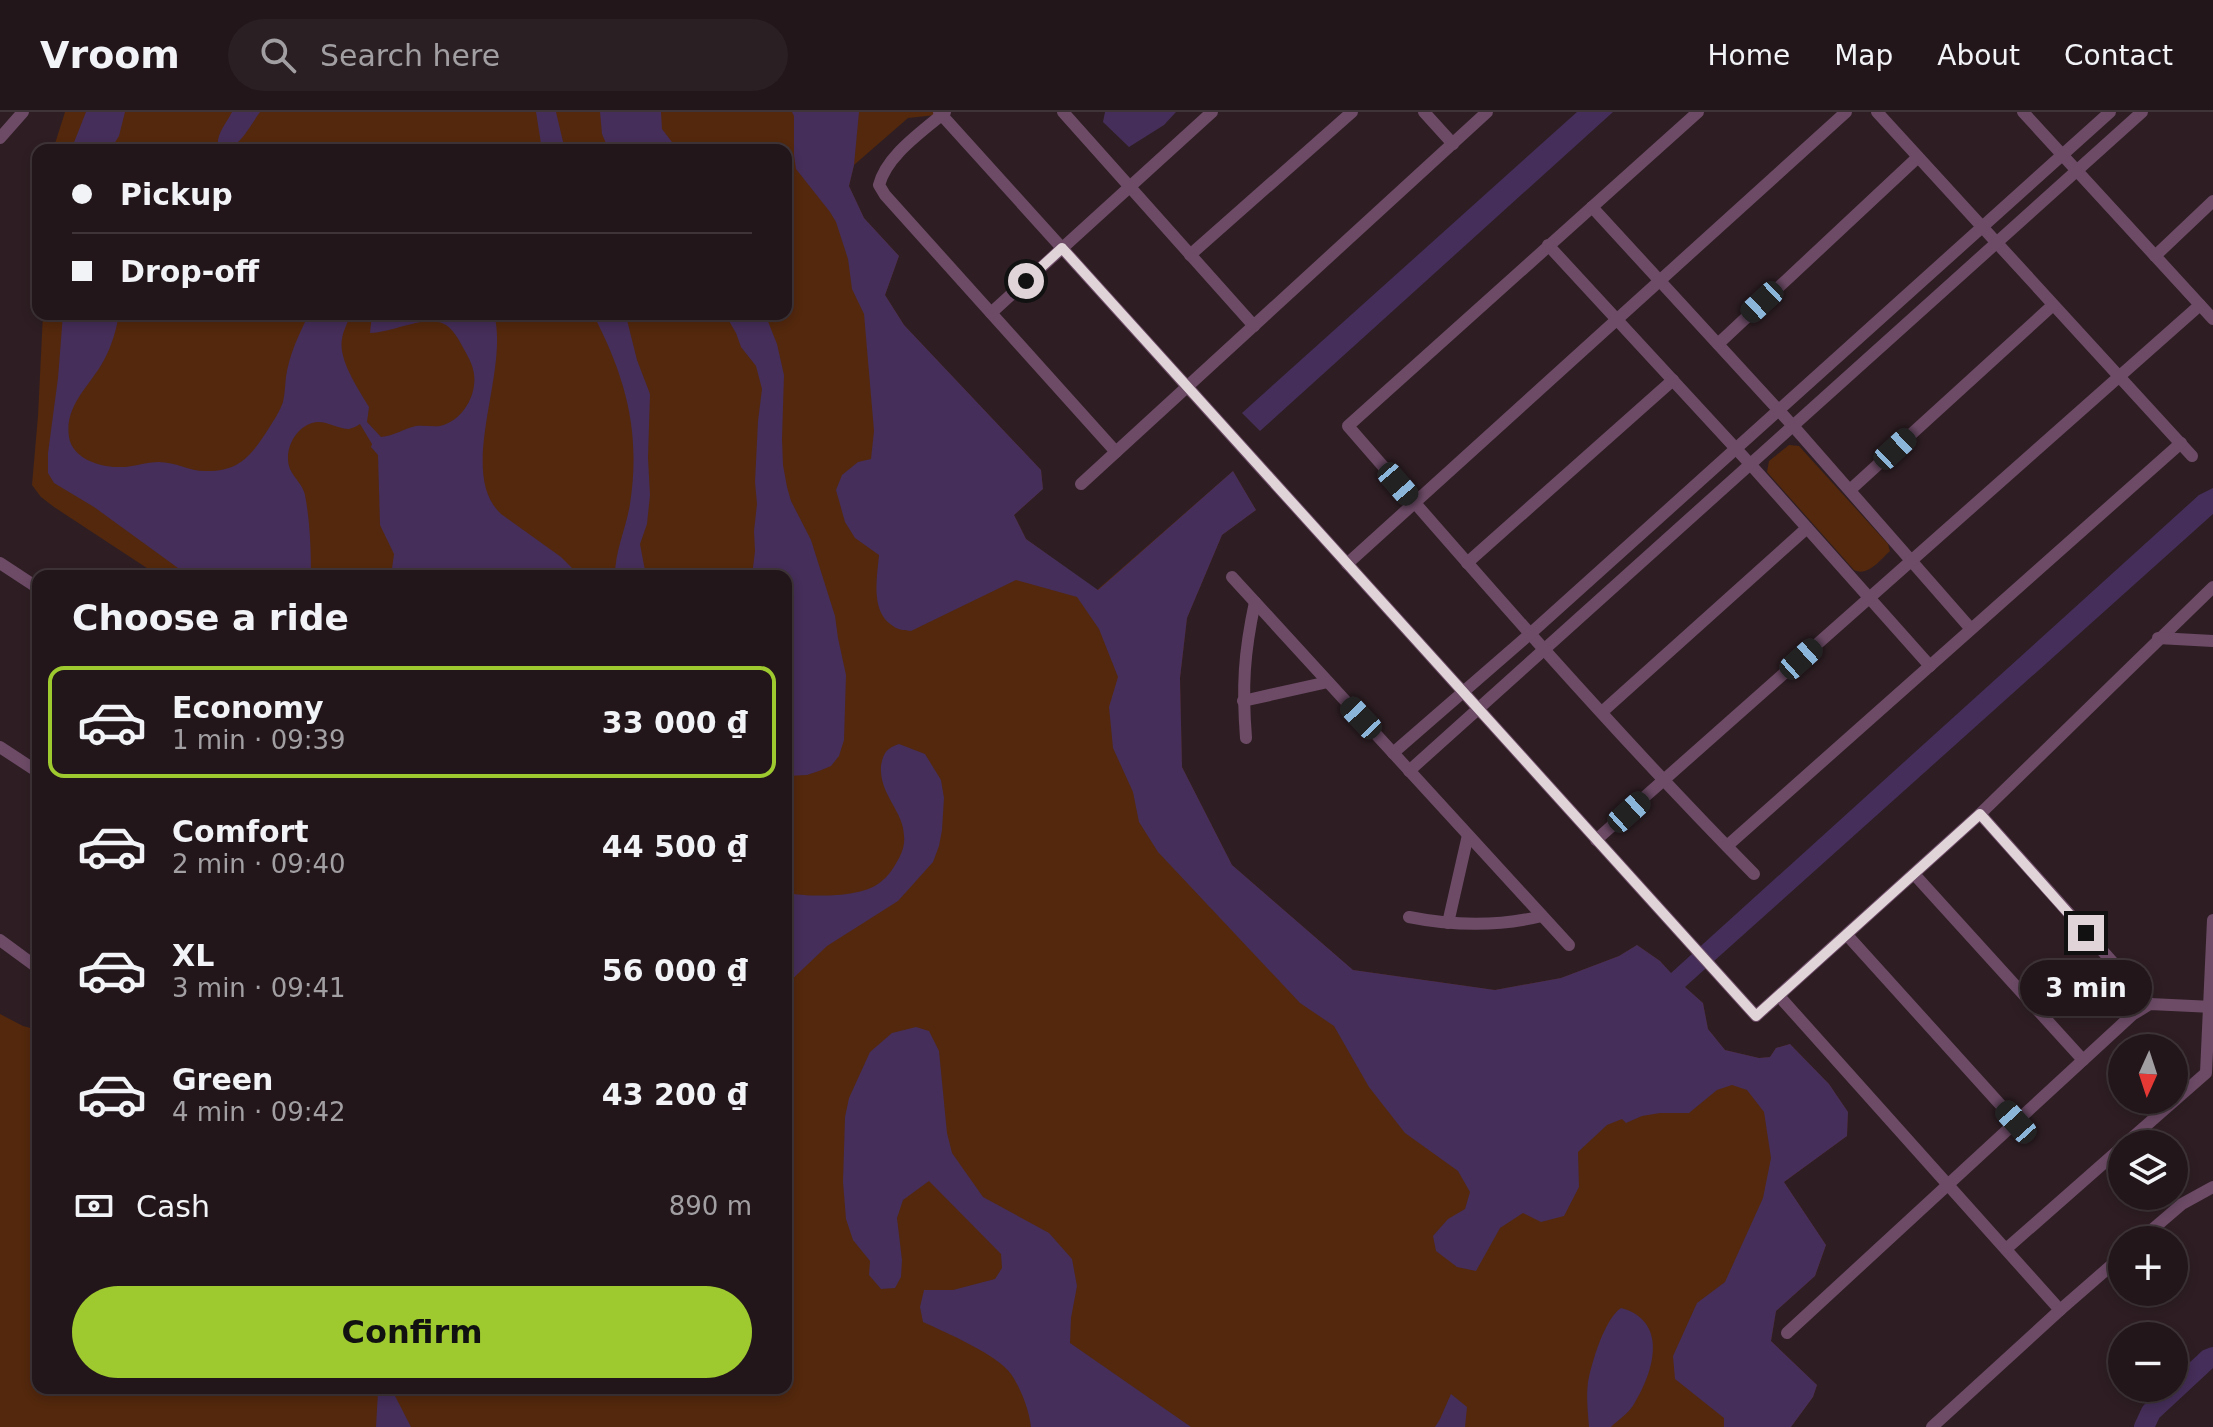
<!DOCTYPE html>
<meta charset="utf-8">
<style>
:root{--surface:#22161a;--page:#2a1f23;--text:#f1f3f6;--muted:#a29fa2;--line:#3f3539;--accent:#9eca2f}
body{margin:0;font-family:"DejaVu Sans",sans-serif;background:var(--page);color:var(--text);height:100vh;display:flex;flex-direction:column;font-size:30px;white-space:nowrap}
*{box-sizing:border-box;margin:0}
p{font-size:26px;color:var(--muted)}
.icon{flex:none;width:44px;height:44px;fill:none;stroke:currentColor;stroke-width:2;stroke-linecap:round;stroke-linejoin:round}
.map{position:relative;flex:1;overflow:hidden}
.drawer{position:absolute;left:32px;top:458px;width:760px;height:824px;display:flex;flex-direction:column;background:var(--surface);border-radius:16px;box-shadow:0 4px 12px #0003,0 0 0 2px var(--line)}
.drawer>*{flex:none}
.top-card{position:absolute;left:32px;top:32px;width:760px;height:176px;border-radius:16px;box-shadow:0 4px 12px #0003,0 0 0 2px var(--line);display:grid;align-content:center;height:176px;padding:0 40px;background:var(--surface)}
.needle{width:52px;rotate:183deg}
.fabs{position:absolute;left:2108px;top:922px;display:grid;gap:16px}
.fabs a{display:grid;place-items:center;width:80px;height:80px;border-radius:50%;background:var(--surface);box-shadow:0 4px 12px #0003,0 0 0 2px var(--line);font-size:40px}
.end{position:absolute;width:36px;height:36px;margin:-18px;border:10px solid #e0d4d8;background:#111;box-shadow:0 0 0 4px #111}
.from{border-radius:50%}
.bubble{position:absolute;height:56px;border-radius:28px;background:var(--surface);box-shadow:0 4px 12px #0003,0 0 0 2px var(--line);font-size:26px;font-weight:800;line-height:56px;text-align:center}
.car{position:absolute;width:24px;height:48px;margin:-24px -12px;border-radius:10px;box-shadow:0 0 6px 2px #0007;background:linear-gradient(#222 24%,#8ab4d8 0 40%,#222 0 76%,#8ab4d8 0 86%,#222 0)}
.top-card b{display:flex;align-items:center;gap:28px;height:76px;font-size:30px}
.top-card b+b{border-top:2px solid var(--line)}
.top-card i{width:20px;height:20px;background:var(--text)}
ul{padding:0;list-style:none}
li{display:flex;align-items:center;gap:24px;height:112px;margin:0 16px 12px;padding:0 24px;border:4px solid transparent;border-radius:16px}
li div{flex:1}
li b{display:block;font-size:30px}
li em{font-style:normal;font-weight:800}
li.selected{border-color:var(--accent)}
li>.icon{width:72px;height:72px;stroke-width:1.5}
h2{padding:0 40px;font-size:36px;line-height:96px}
.pay{display:flex;align-items:center;gap:20px;height:88px;padding:0 40px;font-size:30px}
.pay p{margin-inline-start:auto}
.button{display:flex;gap:16px;margin-top:auto;padding:16px 40px}
.button a{flex:1;height:92px;border-radius:48px;background:var(--accent);color:#111;font-size:32px;font-weight:800;line-height:92px;text-align:center}
header{display:flex;align-items:center;gap:48px;box-sizing:border-box;height:112px;padding:0 40px;background:var(--surface);border-bottom:2px solid var(--line)}
header strong{font-size:38px}
nav{display:flex;gap:44px;margin-inline-start:auto;font-size:28px}
.search{width:560px;height:72px;background:var(--page);display:flex;align-items:center;gap:20px;box-sizing:border-box;padding:0 28px;border-radius:44px;color:var(--muted);font-size:30px}
.map>svg:first-child{display:block}
.green{fill:#53280d}
.water{fill:#452e59}
.lines{fill:none;stroke-linecap:round;stroke-linejoin:round}
.river{stroke:#452e59;stroke-width:20}
.minor{stroke:#6d4b67;stroke-width:12}
.route{stroke:#e0d4d8;stroke-width:10}
</style>
<header>
<strong>Vroom</strong>
<div class="search"><svg class="icon" aria-label="search" viewBox="0 0 24 24"><circle cx="10" cy="10" r="6"/><path d="M15 15l6 6"/></svg>Search here</div>
<nav><a>Home</a><a>Map</a><a>About</a><a>Contact</a></nav>
</header>
<div class="map">
<svg width="2213" height="1315" viewBox="0 0 2213 1315">
<rect width="100%" height="100%" fill="#2e1e23"/>
<!-- green -->
<g class="green">
<path d="M65 0H933L936 3 908 6 854 53 849 74 864 106 899 144 885 183 904 213 1041 358 1043 377 1014 403 1026 427 1097 478 1233 359 1256 398 1222 423 1187 506 1180 566 1182 655 1232 753 1353 858 1495 878 1561 866 1619 844 1637 833 1660 849 1677 868 1703 891 1708 917 1725 938 1759 946 1770 945 1776 936 1790 932 1829 972 1848 1000 1847 1024 1784 1070 1826 1133 1815 1164 1776 1199 1771 1229 1817 1273 1813 1285 1791 1315H0V902L23 914 38 918V1276H786V464H159L54 395 41 385 32 373 38 304 43 202H786V38H53Z"/>
<path d="M1789 333 1799 334 1888 432 1890 439C1880 448 1868 465 1854 458L1767 360 1769 349Z"/>
</g>
<!-- water -->
<g class="water">
<path d="M86 0H125L119 24 110 38H71Z"/>
<path d="M232 0H260C250 13 237 43 218 35 216 22 226 12 232 0Z"/>
<path d="M536 0H556L565 38H542Z"/>
<path d="M600 0H661L662 17 678 38H609L602 22Z"/>
<path d="M792 0H859L854 53 849 74 864 106 899 144 885 183 904 213 1041 358 1043 377 1014 403 1026 427 1098 478 1233 359 1256 398 1222 423 1187 506 1180 566 1182 655 1232 753 1353 858 1495 878 1561 866 1619 844 1637 833 1660 849 1671 861 2199 383 2213 376V402L1685 875 1703 891 1708 917 1725 938 1759 946 1770 945 1776 936 1790 932 1829 972 1848 1000 1847 1024 1784 1070 1826 1133 1815 1164 1776 1199 1771 1229 1817 1273 1813 1285 1791 1315H1724V1306L1675 1267 1673 1244 1697 1191 1725 1170 1763 1086 1771 1046 1764 1000 1747 978 1732 973 1717 978 1689 1001H1660L1642 1004 1626 1011 1622 1007 1607 1013 1578 1040 1579 1075 1564 1104 1541 1110 1523 1101 1500 1116 1476 1159 1457 1155 1436 1139 1433 1124 1448 1107 1465 1097 1470 1080 1458 1059 1405 1021 1369 975 1334 914 1300 891 1158 740 1139 710 1133 680 1113 636 1109 595 1118 565 1099 517 1077 485 1016 468 911 519C905 518 897 518 893 514 870 500 877 466 879 443L855 426 845 410 836 378 842 363 858 350 871 347 874 319 864 202 852 177 848 147 836 110 830 100 796 57 794 43V4Z"/>
<path d="M1105 0H1176L1164 13 1129 35 1103 10Z"/>
<path d="M1577 0H1613L1260 319 1242 301Z"/>
<path d="M63 202H119C116 219 112 233 104 248 91 273 64 293 69 325 72 346 99 355 117 355 132 356 145 350 159 350 176 350 191 360 207 359 241 359 252 342 269 316 274 308 280 299 283 290 285 281 285 273 286 265 289 243 299 222 309 202H351C348 210 343 219 342 227 338 248 359 278 369 295L367 310 381 325C394 324 403 317 416 314 424 313 432 315 440 314 462 309 477 284 474 262 473 254 469 246 465 239 460 230 453 215 442 211 422 204 391 221 370 221L372 202H494C510 260 456 360 501 402L561 445 580 464H391L394 442 380 413 378 343 371 335 372 332 360 312C357 314 353 316 349 317 336 317 325 307 312 311 295 316 283 339 290 357 294 366 303 373 305 383 310 409 311 438 311 464H189L94 395 54 371 48 361V341L58 266Z"/>
<path d="M593 202H624L627 208 637 248 650 282 648 346 650 383 647 412 640 432 646 464H615C615 438 626 417 630 392 641 320 626 266 593 202Z"/>
<path d="M725 202H765L777 232 784 263 782 327 783 353 787 375 791 389 811 428 835 504 838 526 846 563 844 628 839 644 831 654 819 659 807 663 786 664V464H752L755 439 754 419 757 392 755 370 758 309 762 277 756 254 741 235 736 221Z"/>
<path d="M899 632 925 642 941 668 944 686 942 718 939 734 933 750 898 789 827 834 786 873V781C810 785 858 786 878 772 887 766 893 757 898 748 902 741 905 733 904 724 904 699 879 683 881 654 883 641 887 636 899 632Z"/>
<path d="M916 915 929 919 939 939 947 1021 952 1041 983 1085 1049 1121 1072 1147 1077 1174 1071 1206 1070 1231 1191 1315H1031C1029 1297 1021 1277 1011 1262 998 1243 945 1220 923 1210L920 1195 924 1178H953L995 1167 1002 1156 1001 1142 929 1069 903 1088 897 1106 902 1148 901 1165 895 1176 881 1177 869 1163 870 1149 853 1128 846 1107 843 1070 845 1005 849 986 870 940 892 921Z"/>
<path d="M1621 1196C1669 1209 1654 1260 1634 1292 1629 1301 1618 1308 1611 1315H1589C1588 1300 1586 1285 1588 1270 1592 1250 1604 1208 1621 1196Z"/>
<path d="M378 1280H393L411 1315H376Z"/>
<path d="M1451 1282 1467 1295 1465 1315H1435L1440 1307Z"/>
</g>
<g class="lines">
<!-- river -->
<path class="river" d="M2144 1315 2151 1300 2208 1247 2213 1245"/>
<!-- minor -->
<g class="minor">
<path d="M939 0 1756 904 1980 702 2213 475"/>
<path d="M945 0C922 20 887 43 879 73L885 83 1116 340"/>
<path d="M1063 0 1254 214"/>
<path d="M1424 0 1453 32"/>
<path d="M1698 0 1348 314C1480 466 1613 619 1754 762"/>
<path d="M1877 0 2192 344"/>
<path d="M2023 0 2213 207"/>
<path d="M0 26 23 0"/>
<path d="M1592 95 1794 315 1971 517"/>
<path d="M1548 133 1751 353 1930 554"/>
<path d="M1190 143 1352 0"/>
<path d="M2155 144 2213 89"/>
<path d="M991 201 1212 0"/>
<path d="M1718 232 1918 45"/>
<path d="M1081 372 1487 0"/>
<path d="M1850 378 2053 193"/>
<path d="M0 451 38 476"/>
<path d="M1467 451 1673 268"/>
<path d="M1347 452 1846 0"/>
<path d="M1232 465 1569 833"/>
<path d="M2158 526 2213 529"/>
<path d="M1243 589 1328 570"/>
<path d="M1602 600 1807 416"/>
<path d="M1246 626C1242 575 1244 541 1255 490"/>
<path d="M0 635 38 660"/>
<path d="M1393 641 1531 521 2110 0"/>
<path d="M1409 659 2142 0"/>
<path d="M1980 702 2150 892"/>
<path d="M1596 728 2200 193"/>
<path d="M1727 734 2181 331"/>
<path d="M1914 762 2083 948"/>
<path d="M1409 805C1454 814 1497 815 1542 804"/>
<path d="M1448 811 1468 723"/>
<path d="M1847 823 2016 1010"/>
<path d="M0 828 38 856"/>
<path d="M1779 884 2060 1198"/>
<path d="M2125 1032 2206 961 2213 808"/>
<path d="M2140 1128 2182 1092 2213 1075"/>
<path d="M2006 1137 2122 1035"/>
<path d="M1787 1221 2132 903 2150 892 2213 895"/>
<path d="M1932 1315 2060 1198 2122 1144"/>
</g>
</g>
<g class="lines">
<!-- route -->
<path class="route" d="M1026 169 1062 136 1756 904 1980 702 2086 821"/>
</g>
</svg>
<div class="fabs">
<a><svg class="needle" viewBox="-14 -14 28 28"><path d="M0-13l5 13h-10z" fill="#e53935"/><path d="M0 13l5-13h-10z" fill="#a29fa2"/></svg></a>
<a><svg class="icon" aria-label="layers" viewBox="0 0 24 24"><path d="M12 4l9 5-9 5-9-5zM3 14l9 5 9-5"/></svg></a>
<a>+</a>
<a>−</a>
</div>
<i class="end from" style="left:1026px;top:169px"></i>
<i class="end" style="left:2086px;top:821px"></i>
<div class="bubble" style="left:2020px;top:848px;width:132px">3 min</div>
<i class="car" style="left:1762px;top:190px;rotate:227deg"></i>
<i class="car" style="left:1895px;top:337px;rotate:47deg"></i>
<i class="car" style="left:1398px;top:372px;rotate:139deg"></i>
<i class="car" style="left:1801px;top:547px;rotate:48deg"></i>
<i class="car" style="left:1361px;top:606px;rotate:317deg"></i>
<i class="car" style="left:1629px;top:700px;rotate:48deg"></i>
<i class="car" style="left:2016px;top:1010px;rotate:318deg"></i>
<div class="top-card">
<b><i class="from"></i>Pickup</b>
<b><i></i>Drop-off</b>
</div>
<section class="drawer">
<h2>Choose a ride</h2>
<ul>
<li class="selected"><svg class="icon" aria-label="car" viewBox="0 0 24 24"><path d="M5 17H2v-5l4-1 3-4h7l3 4 3 1v5h-3M9 17h6M6 11h13"/><circle cx="7" cy="17" r="2"/><circle cx="17" cy="17" r="2"/></svg><div><b>Economy</b><p>1 min · 09:39</p></div><em>33 000 ₫</em></li>
<li><svg class="icon" aria-label="car" viewBox="0 0 24 24"><path d="M5 17H2v-5l4-1 3-4h7l3 4 3 1v5h-3M9 17h6M6 11h13"/><circle cx="7" cy="17" r="2"/><circle cx="17" cy="17" r="2"/></svg><div><b>Comfort</b><p>2 min · 09:40</p></div><em>44 500 ₫</em></li>
<li><svg class="icon" aria-label="car" viewBox="0 0 24 24"><path d="M5 17H2v-5l4-1 3-4h7l3 4 3 1v5h-3M9 17h6M6 11h13"/><circle cx="7" cy="17" r="2"/><circle cx="17" cy="17" r="2"/></svg><div><b>XL</b><p>3 min · 09:41</p></div><em>56 000 ₫</em></li>
<li><svg class="icon" aria-label="car" viewBox="0 0 24 24"><path d="M5 17H2v-5l4-1 3-4h7l3 4 3 1v5h-3M9 17h6M6 11h13"/><circle cx="7" cy="17" r="2"/><circle cx="17" cy="17" r="2"/></svg><div><b>Green</b><p>4 min · 09:42</p></div><em>43 200 ₫</em></li>
</ul>
<div class="pay"><svg class="icon" aria-label="cash" viewBox="0 0 24 24"><path d="M3 7h18v10H3z"/><circle cx="12" cy="12" r="2"/></svg>Cash<p>890 m</p></div>
<div class="button"><a>Confirm</a></div>
</section>
</div>
